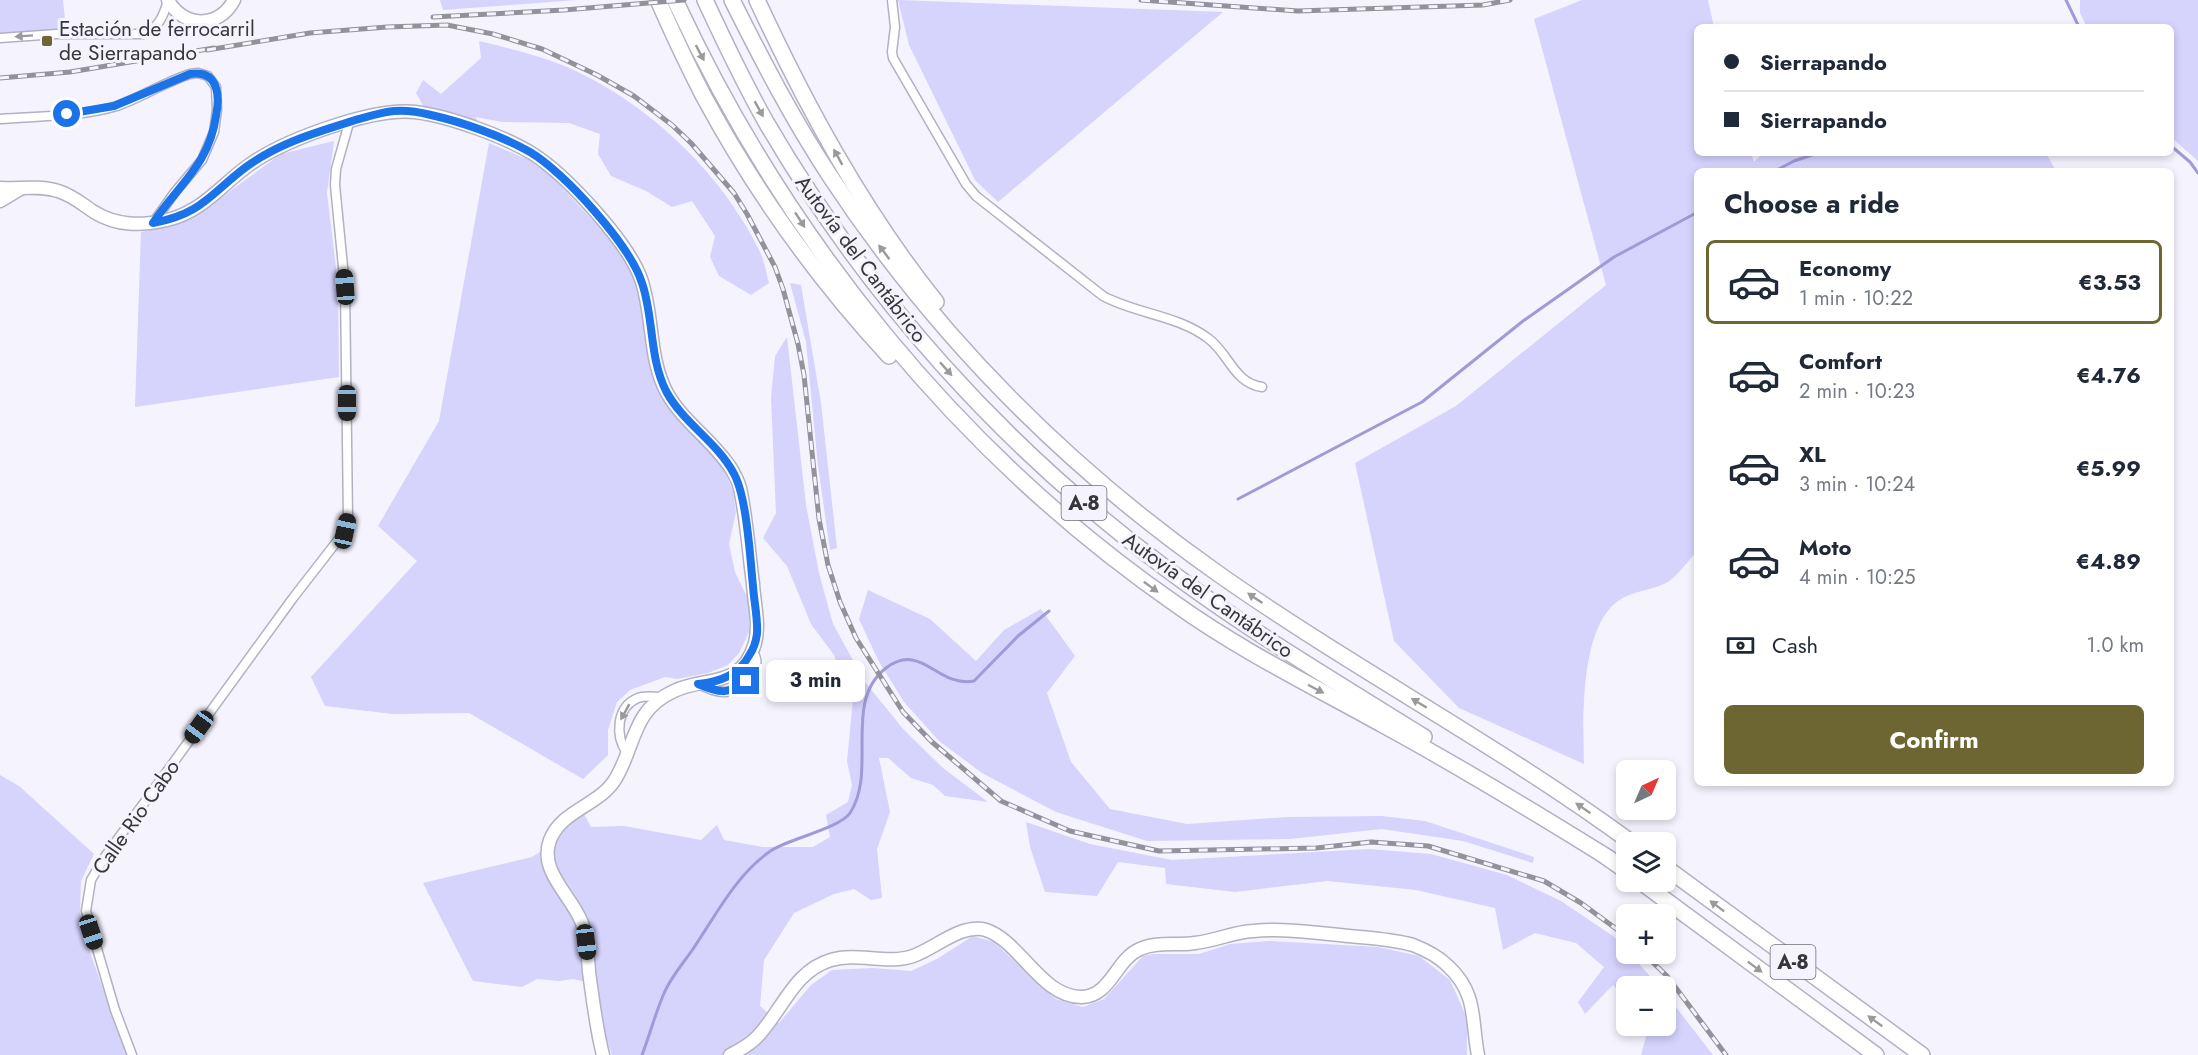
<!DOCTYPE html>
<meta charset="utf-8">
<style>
:root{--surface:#fff;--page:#f6f6f7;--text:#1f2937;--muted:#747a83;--line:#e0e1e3;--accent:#6d6532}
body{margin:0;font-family:Jost,sans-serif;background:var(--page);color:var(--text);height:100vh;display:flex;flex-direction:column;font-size:22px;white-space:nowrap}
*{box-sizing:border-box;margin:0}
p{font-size:20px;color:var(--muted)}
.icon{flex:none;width:33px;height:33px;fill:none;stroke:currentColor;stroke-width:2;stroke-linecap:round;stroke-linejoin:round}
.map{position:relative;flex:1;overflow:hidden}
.sheet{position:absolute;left:1694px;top:168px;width:480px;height:618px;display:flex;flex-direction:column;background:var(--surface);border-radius:9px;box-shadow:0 3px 9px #0003}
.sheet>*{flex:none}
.hud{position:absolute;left:1694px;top:24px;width:480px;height:132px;border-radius:9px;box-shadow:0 3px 9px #0003;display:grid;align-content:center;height:132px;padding:0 30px;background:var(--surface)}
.needle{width:39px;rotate:44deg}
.tools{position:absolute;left:1616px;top:760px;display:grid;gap:12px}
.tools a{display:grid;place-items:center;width:60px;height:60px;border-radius:9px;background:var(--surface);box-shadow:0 3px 9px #0003;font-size:30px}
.end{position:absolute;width:27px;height:27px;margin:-14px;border:8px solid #1a73e8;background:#fff;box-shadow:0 0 0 3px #fff}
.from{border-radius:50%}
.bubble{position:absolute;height:42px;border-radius:9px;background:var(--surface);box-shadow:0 3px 9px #0003;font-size:20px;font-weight:700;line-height:42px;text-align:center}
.car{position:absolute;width:18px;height:36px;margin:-18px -9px;border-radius:8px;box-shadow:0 0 4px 2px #0007;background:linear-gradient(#222 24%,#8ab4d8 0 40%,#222 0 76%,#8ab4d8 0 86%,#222 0)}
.hud b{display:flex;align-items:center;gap:21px;height:57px;font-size:22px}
.hud b+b{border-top:2px solid var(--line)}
.hud i{width:15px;height:15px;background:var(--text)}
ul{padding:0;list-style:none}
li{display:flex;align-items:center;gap:18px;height:84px;margin:0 12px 9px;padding:0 18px;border:3px solid transparent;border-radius:9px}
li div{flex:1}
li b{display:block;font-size:22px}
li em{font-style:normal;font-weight:700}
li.active{border-color:var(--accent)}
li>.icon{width:54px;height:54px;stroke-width:1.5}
h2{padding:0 30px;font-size:27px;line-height:72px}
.pay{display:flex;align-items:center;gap:15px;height:66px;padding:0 30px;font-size:22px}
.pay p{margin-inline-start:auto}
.button{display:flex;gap:12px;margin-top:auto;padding:12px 30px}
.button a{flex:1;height:69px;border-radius:9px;background:var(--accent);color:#fff;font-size:24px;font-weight:700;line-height:69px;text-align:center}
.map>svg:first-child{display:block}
.green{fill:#d6d3fd}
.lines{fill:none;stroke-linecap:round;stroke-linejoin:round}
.stream{stroke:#a09ad7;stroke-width:3}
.street-casing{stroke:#b2b1c1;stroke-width:11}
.secondary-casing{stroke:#b2b1c1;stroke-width:15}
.highway-casing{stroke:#b2b1c1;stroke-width:18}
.street{stroke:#fff;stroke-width:8}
.secondary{stroke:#fff;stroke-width:12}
.highway{stroke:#fff;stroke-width:15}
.rail-casing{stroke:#93929b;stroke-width:5}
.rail{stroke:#f4f3fe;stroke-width:3;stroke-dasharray:9;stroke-linecap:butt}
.oneway{fill:#9a9a9e}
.route{stroke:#1a73e8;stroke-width:8}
.poi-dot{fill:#6d6532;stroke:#f4f3fe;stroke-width:2}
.labels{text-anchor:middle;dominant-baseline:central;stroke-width:6;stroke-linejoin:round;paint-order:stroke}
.shield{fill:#f4f3fe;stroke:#6f6f76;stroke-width:1.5}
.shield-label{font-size:20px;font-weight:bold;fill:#36363c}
.poi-label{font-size:21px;fill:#36363c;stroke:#f4f3fe;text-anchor:start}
.street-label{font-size:21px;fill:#36363c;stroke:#f4f3fe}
</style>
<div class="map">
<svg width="2198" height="1055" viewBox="0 0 2198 1055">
<rect width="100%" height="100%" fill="#f4f3fe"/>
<!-- green -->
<g class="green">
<path d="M0 0H63L66 30 0 35Z"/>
<path d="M440 0H577L443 10Z"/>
<path d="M898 0 1223 12 998 202 975 180 909 45Z"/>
<path d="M1582 0H1708L1714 27H1696V153H1751L1754 162 1763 153H2046L2056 171H1696V552C1689 560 1681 571 1672 579 1658 590 1636 590 1621 599 1579 624 1583 721 1584 764L1459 708 1394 641 1355 463 1456 406 1606 285 1534 19Z"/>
<path d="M2080 0H2198V161L2171 137 2170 27H2087L2080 13Z"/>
<path d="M479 41C507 48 535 54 562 65 644 99 722 172 760 252 765 262 766 273 769 283L751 295 719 276 710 257 715 236 692 201 672 207 646 191 611 176 598 154 600 134 569 123 502 122 476 117 479 126 425 109 416 93 423 80 441 94 481 58Z"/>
<path d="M334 141 327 193 338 284 339 377 135 407 141 232 172 226 197 215 281 154Z"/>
<path d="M489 143 529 160 550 175 619 248 636 281 642 307 647 348 655 384 667 405 723 468 733 491 736 512 729 544 735 572 749 601V632L739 653 728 665 708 673 677 679 665 677 630 690 617 702 608 730V755L583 779 469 713 393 714 325 706 311 677 417 561 378 526 439 421Z"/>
<path d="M790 283 801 285 821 403 837 548 830 550 818 466 806 342Z"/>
<path d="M787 337 806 505 819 573 833 624 865 682 904 730 943 768 988 802 945 796 933 785 911 778 888 758H879L890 812 877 849 882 898 871 900 854 889 834 894 794 913 764 960 760 1006 779 1023 811 985 832 970 873 968 911 971 937 959 973 936 994 942 1056 999 1083 1007 1104 999 1143 956 1153 954H1199L1230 944 1269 941 1378 947 1419 956 1450 980 1467 1018V1055H612L600 1020 596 984 573 979 559 981 537 979 522 987 473 981 423 883 532 857 556 842 569 821 584 814 591 827 624 826 701 840 717 825 724 840 763 847H813L830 837 826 815 848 802 852 785 847 761 854 689 840 674 834 655 811 624 787 566 763 538 776 513 771 398 775 356Z"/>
<path d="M868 590 930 619 976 661 1004 630 1041 609 1075 656 1047 693 1071 762 1110 809 1187 824 1287 817 1381 816 1425 821 1534 857 1533 863 1463 841 1382 829 1290 839 1147 841 1056 812 982 773 939 741 904 702 878 660 859 619Z"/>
<path d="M0 775 19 786 94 854 81 881 80 911 84 936 127 1055H0Z"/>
<path d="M1026 822 1090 844 1172 860 1369 849 1431 854 1507 875 1561 901 1613 936 1626 949V954H1630L1660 987H1626V999L1613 985 1585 1014 1578 1002 1604 967 1576 943 1535 933 1503 950 1495 908 1416 890 1328 881 1235 892 1166 884 1165 868 1118 862 1097 896 1045 892 1030 847Z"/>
<path d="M1665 993 1713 1055H1641L1649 1026H1665Z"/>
</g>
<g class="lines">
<!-- stream -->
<g class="stream">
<path d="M2066 0 2079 27"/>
<path d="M2170 145 2190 162 2198 173"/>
<path d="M1775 171 1794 161 1818 153"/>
<path d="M1238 499 1422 402 1523 321 1614 257 1696 213"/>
<path d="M642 1055C650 1034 656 1011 665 991 672 976 684 962 693 949 716 915 737 873 772 850 789 839 840 828 850 813 878 771 842 702 886 668 922 641 937 688 974 681L1018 636 1049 611"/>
</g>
<!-- street casing -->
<g class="street-casing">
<g id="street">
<path d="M892 0 895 27 892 52 893 58 966 184 976 196 1103 296C1136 314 1178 315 1209 339 1229 354 1234 383 1262 387"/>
<path d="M0 38 57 34H144C159 28 164 14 168 1"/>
<path d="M0 119C38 116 80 117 117 106 142 97 165 82 190 74L198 73 208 76 216 87 217 110 214 132 202 160 175 192 153 223"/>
<path d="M698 684C707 688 717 693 726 692 744 690 766 667 752 651"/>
<path d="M627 753C615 736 616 707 638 698 645 695 654 697 662 697"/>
<path d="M132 1055 115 1010 86 911 91 880 104 858 293 598 345 531 348 518 345 287 335 185 336 169 349 123"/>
</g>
</g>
<!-- secondary casing -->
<g class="secondary-casing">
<g id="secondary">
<path d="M168 0C183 28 219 29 234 0"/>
<path d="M0 188C19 189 40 185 58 191 72 195 82 204 94 212 117 226 141 226 167 220 202 212 221 185 249 165 284 140 373 107 415 112 448 116 504 136 533 154 566 175 628 242 641 279 654 316 648 358 667 393 684 423 714 441 732 470 736 477 740 485 741 493 747 523 749 554 753 584 754 603 760 624 755 643 742 689 706 676 674 691 632 710 636 744 616 778 600 806 562 809 550 840 538 871 572 896 582 923 587 938 588 956 589 972 593 1000 596 1028 603 1055"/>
<path d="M0 201 20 189"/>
<path d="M730 1055C740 1050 749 1045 756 1038 782 1012 793 971 831 960 858 952 887 965 913 956 936 948 961 923 986 930 1020 941 1042 998 1082 997 1111 996 1116 959 1140 949 1157 941 1177 946 1195 943 1215 941 1233 932 1253 931 1285 928 1318 933 1349 936 1371 938 1393 939 1413 945 1426 950 1439 957 1448 966 1478 994 1471 1020 1478 1055"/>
</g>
</g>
<!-- highway casing -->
<g class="highway-casing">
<g id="highway">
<path d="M658 0C672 32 687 64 703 95 753 188 817 278 889 356"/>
<path d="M675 0C786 240 959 454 1177 605 1243 652 1315 687 1385 726 1462 768 1536 813 1610 859"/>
<path d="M705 0C724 41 744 83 766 122 867 296 1003 447 1164 567 1246 629 1336 682 1424 737"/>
<path d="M732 0C762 60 793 120 830 176 934 334 1066 467 1220 575 1354 669 1500 746 1632 843"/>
<path d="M757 0C806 106 863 211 936 302"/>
<path d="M1602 854 1626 871"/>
<path d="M1665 867 1922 1055"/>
<path d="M1641 882 1876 1055"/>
</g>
</g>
<!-- street -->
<use href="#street" class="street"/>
<!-- secondary -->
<use href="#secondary" class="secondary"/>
<!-- highway -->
<use href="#highway" class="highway"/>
<!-- rail casing -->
<g class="rail-casing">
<g id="rail">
<path d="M1141 0 1298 11 1483 5 1510 0"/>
<path d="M433 17 564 10 684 0"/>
<path d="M207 50 310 33 387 27 447 25 493 34 542 49 597 75 634 96 672 125 691 143 734 193 747 214 775 267 783 289 798 344 804 375 819 519 828 565 840 602 856 638 903 712 932 742 1001 801 1070 831 1159 851 1316 848 1371 842 1428 846 1544 881 1581 903 1626 936"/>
<path d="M0 78 70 72 214 48"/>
<path d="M1644 954 1667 976 1726 1055"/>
</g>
</g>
<!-- rail -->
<use href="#rail" class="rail"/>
</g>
<!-- one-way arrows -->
<defs><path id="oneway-solid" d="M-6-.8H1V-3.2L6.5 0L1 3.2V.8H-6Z" transform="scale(1.5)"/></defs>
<g class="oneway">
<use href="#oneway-solid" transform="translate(24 36) rotate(176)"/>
<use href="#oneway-solid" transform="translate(700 53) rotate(62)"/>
<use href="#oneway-solid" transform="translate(759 109) rotate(61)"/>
<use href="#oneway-solid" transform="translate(838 157) rotate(-119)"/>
<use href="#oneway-solid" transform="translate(800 220) rotate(57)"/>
<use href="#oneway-solid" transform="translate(884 252) rotate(-127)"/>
<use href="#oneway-solid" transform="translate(946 369) rotate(48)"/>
<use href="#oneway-solid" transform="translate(1151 587) rotate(36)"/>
<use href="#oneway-solid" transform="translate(1255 598) rotate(-146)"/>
<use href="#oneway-solid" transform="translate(1316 689) rotate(28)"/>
<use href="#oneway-solid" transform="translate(1419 703) rotate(-149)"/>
<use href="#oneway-solid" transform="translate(625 712) rotate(119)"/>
<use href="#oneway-solid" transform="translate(1583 808) rotate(-145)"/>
<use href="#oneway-solid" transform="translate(1717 906) rotate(-143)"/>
<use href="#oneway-solid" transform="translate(1755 967) rotate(37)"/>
<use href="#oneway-solid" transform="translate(1875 1021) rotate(-144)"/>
</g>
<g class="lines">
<!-- route -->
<path class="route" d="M67 114 114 106 190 74C202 72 212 75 216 88 219 97 218 106 216 116 209 165 179 184 153 223 202 214 210 194 246 167 276 145 308 135 343 124 359 119 376 113 394 111 406 110 419 112 431 115 462 122 502 136 530 152 564 172 630 245 642 283 654 318 649 357 666 391 683 423 716 441 733 472 747 495 750 558 753 586 754 602 758 618 757 634 756 641 754 648 750 654 739 675 720 682 698 684 717 692 729 696 746 681"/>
</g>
<!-- markers -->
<rect class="poi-dot" x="41" y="35" width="12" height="12" rx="3"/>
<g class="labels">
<!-- shield labels -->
<g class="shield">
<rect x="1061.5" y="486" width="45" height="34" rx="4.5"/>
<rect x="1770.5" y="945" width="45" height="34" rx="4.5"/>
</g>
<g class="shield-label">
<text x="1084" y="503">A-8</text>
<text x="1793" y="962">A-8</text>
</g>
<!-- poi labels -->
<g class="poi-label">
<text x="59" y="29">Estación de ferrocarril<tspan x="59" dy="24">de Sierrapando</tspan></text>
</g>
<!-- street labels -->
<g class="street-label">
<text transform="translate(861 259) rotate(53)">Autovía del Cantábrico</text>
<text transform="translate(1208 595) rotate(35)">Autovía del Cantábrico</text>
<text transform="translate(136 817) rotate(-55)">Calle Rio Cabo</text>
</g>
</g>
</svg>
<div class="tools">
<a><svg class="needle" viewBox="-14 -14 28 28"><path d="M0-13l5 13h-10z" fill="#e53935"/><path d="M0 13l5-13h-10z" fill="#747a83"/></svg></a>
<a><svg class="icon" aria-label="layers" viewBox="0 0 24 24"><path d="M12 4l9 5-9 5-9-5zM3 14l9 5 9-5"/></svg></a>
<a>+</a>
<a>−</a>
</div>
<i class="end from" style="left:67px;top:114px"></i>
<i class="end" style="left:746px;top:681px"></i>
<div class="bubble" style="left:766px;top:660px;width:99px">3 min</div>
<i class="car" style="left:345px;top:287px;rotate:356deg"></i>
<i class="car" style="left:347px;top:403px;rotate:180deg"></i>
<i class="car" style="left:345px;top:531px;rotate:12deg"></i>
<i class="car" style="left:199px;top:727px;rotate:216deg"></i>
<i class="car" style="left:91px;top:932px;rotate:162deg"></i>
<i class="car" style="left:586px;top:942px;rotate:173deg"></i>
<div class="hud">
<b><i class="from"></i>Sierrapando</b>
<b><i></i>Sierrapando</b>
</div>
<section class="sheet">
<h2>Choose a ride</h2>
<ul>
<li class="active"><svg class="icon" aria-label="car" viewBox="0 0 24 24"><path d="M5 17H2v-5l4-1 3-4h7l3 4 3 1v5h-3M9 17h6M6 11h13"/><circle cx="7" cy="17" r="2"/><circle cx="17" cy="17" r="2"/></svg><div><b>Economy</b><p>1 min · 10:22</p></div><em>€3.53</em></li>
<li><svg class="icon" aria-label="car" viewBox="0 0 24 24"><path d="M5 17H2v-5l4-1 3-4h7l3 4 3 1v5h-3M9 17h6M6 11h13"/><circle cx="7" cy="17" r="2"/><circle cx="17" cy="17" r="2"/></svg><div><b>Comfort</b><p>2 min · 10:23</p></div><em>€4.76</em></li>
<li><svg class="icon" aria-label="car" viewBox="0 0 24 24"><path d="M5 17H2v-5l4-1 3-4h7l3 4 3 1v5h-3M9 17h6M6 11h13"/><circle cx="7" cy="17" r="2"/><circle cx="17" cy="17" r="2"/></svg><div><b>XL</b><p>3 min · 10:24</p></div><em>€5.99</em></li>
<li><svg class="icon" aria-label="car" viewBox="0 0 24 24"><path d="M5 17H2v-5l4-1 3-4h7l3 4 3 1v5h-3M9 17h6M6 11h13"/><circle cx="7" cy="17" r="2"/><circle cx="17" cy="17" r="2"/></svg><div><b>Moto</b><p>4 min · 10:25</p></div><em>€4.89</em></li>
</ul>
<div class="pay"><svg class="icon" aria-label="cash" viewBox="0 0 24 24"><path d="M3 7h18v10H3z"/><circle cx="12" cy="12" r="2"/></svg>Cash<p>1.0 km</p></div>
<div class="button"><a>Confirm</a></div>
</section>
</div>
